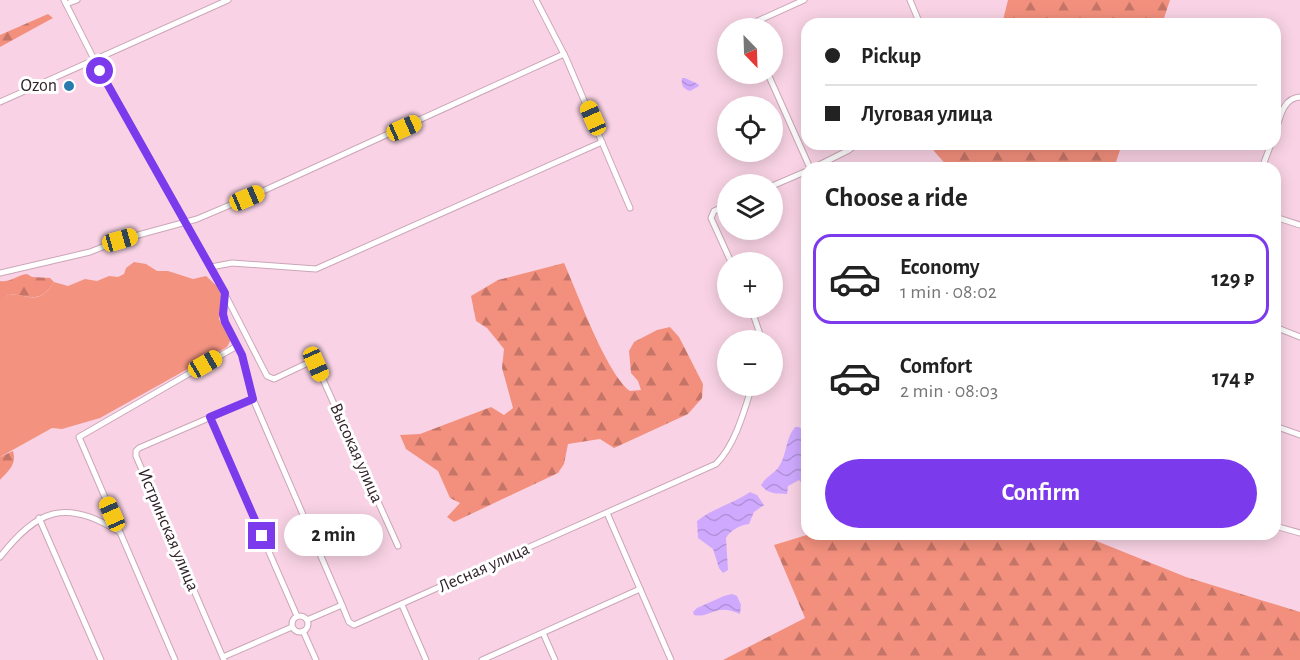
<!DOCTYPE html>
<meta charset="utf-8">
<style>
:root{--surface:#fff;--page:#f2f2f2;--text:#222;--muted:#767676;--line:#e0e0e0;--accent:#7c3aed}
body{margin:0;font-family:"Alegreya Sans",sans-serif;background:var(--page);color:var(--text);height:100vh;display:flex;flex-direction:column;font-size:22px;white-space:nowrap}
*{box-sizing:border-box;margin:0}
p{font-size:20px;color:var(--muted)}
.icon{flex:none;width:33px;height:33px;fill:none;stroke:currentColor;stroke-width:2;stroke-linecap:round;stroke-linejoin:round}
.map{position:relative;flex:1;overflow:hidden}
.details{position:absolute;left:801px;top:162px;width:480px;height:378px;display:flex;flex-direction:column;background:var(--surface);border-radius:18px;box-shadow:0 3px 15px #0003}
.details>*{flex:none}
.guide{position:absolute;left:801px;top:18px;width:480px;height:132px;border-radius:18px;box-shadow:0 3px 15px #0003;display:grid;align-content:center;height:132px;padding:0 24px;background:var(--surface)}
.needle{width:39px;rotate:157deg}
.fabs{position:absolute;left:717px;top:18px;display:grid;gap:12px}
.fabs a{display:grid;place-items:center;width:66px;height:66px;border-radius:50%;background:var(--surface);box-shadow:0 3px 15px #0003;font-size:30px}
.end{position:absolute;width:27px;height:27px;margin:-14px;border:8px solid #7c3aed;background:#fff;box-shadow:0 0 0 3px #fff}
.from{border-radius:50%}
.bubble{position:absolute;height:42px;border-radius:21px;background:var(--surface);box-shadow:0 3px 15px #0003;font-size:20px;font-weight:700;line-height:42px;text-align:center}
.car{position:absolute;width:18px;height:36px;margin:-18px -9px;border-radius:8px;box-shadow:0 0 4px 2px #0007;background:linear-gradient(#f5c518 24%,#345 0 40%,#f5c518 0 76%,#345 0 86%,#f5c518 0)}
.guide b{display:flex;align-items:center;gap:21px;height:57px;font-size:22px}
.guide b+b{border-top:2px solid var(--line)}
.guide i{width:15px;height:15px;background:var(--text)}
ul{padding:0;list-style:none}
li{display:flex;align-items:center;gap:18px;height:90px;margin:0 12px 9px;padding:0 12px;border:3px solid transparent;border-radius:18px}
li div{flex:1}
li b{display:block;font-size:22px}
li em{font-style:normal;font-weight:700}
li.active{border-color:var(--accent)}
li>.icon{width:54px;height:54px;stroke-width:1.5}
h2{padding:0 24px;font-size:27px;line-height:72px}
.cta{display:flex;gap:12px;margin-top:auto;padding:12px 24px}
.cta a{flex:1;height:69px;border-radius:36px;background:var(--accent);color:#fff;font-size:24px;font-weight:700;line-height:69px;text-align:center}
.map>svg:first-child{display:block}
.green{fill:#f2927f}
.forest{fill:url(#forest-firs)}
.water{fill:url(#water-waves)}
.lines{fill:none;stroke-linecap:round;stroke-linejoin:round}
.minor-casing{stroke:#cba6b7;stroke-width:7}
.minor{stroke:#fff;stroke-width:5}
.route{stroke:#7c3aed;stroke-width:8}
.poi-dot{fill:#277aab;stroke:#fff;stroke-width:2}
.labels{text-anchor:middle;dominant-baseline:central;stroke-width:6;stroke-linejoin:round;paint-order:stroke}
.poi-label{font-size:18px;fill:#31232a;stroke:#fff;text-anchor:end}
.street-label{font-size:18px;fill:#31232a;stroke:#fff}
</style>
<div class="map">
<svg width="1300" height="660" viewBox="0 0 1300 660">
<defs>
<pattern id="forest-firs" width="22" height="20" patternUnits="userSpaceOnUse" patternTransform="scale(1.5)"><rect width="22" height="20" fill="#f3907d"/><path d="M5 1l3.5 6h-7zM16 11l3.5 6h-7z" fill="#c57567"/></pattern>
<pattern id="water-waves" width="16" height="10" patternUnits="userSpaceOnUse" patternTransform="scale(1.5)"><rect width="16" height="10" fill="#cfa9fe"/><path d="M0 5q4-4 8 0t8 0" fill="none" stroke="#b291da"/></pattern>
</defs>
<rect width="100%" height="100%" fill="#f9d3e5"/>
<!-- green -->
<path class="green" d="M134 262 146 264 157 271H168L193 279 206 276 219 288 223 304 219 319 231 339 227 347 100 418 62 429 52 428 0 457V299C21 284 34 314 54 282L68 286 85 279 97 281 109 276 118 277 124 274 126 268Z"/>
<!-- forest -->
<g class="forest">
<path d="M1008 0H1170L1162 24H1002Z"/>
<path d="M48 14 53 18 0 47V35Z"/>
<path d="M935 144H1122L1114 168H949L934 151Z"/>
<path d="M564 263C578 294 606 373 630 391L641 390 638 381 631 373 629 351 634 342 657 330 670 327 679 337 703 384 702 398 688 414 614 448 600 439 568 444 564 464 558 473 454 522 447 517 460 503 450 498 438 471 406 449 400 435 420 434 491 407 504 415 513 408 502 368 504 349 487 328 476 321 471 296 498 280Z"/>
<path d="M27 274 32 277 50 278 54 282C34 314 19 283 0 300V281C10 283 17 275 27 274Z"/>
<path d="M13 451C17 465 8 471 0 480V457Z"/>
<path d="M810 534H1079L1186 577 1300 612V660H723L805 618 774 545Z"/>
</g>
<!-- water -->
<g class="water">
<path d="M682 78H685L698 84 699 86 690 91C683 89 681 85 682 78Z"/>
<path d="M795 427H799L807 433V502L805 488 799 480 788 486 787 494C777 494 767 494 761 485 766 477 773 474 778 468 787 456 785 439 795 427Z"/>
<path d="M750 492 757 495 764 505 754 512 749 524C742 525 731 529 726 538L728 570 723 573 719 568 713 549 698 538 697 521C713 508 733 504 750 492Z"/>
<path d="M732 594 737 596 741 605 740 614C715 602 710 619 694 615L693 612 697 608 724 596Z"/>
</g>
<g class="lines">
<!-- minor casing -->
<g class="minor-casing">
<g id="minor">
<path d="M64 0 100 71 211 267 267 376 274 379 310 362 316 364 398 546"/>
<path d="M536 0 566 58 630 208"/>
<path d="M910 0 920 24"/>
<path d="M66 4 77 0"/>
<path d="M748 28 751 24 804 0"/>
<path d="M768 74 810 168"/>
<path d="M0 102 228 0"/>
<path d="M1275 133C1280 119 1282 98 1300 97"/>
<path d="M813 168 849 150 857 144"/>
<path d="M1262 168 1271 144"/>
<path d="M772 186 807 171"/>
<path d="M728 205 714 211 711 218 731 262"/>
<path d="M1275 217 1300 225"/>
<path d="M211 267 232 263 316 269 602 142"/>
<path d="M0 273 90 252 120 240 197 219 263 191 564 54"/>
<path d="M224 293 223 314 225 323 242 355 253 399 342 605 349 622 354 625 716 464C735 445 744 412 752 386"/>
<path d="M751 308 762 340"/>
<path d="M1275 327 1300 337"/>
<path d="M210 417 297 616"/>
<path d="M1275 426 1300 435"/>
<path d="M607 513 671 660"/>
<path d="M39 518 101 660"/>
<path d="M1275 526 1300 533"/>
<path d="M0 557C37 510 65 498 118 531"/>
<path d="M402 605 426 660"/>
<circle cx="300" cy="624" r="8"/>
<path d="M307 620 342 605"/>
<path d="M303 631 316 660"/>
<path d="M543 633 555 660"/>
<path d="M223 657 292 627"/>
<path d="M175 660 79 437 237 346"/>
<path d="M224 660 136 456V451L139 448 253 399"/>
<path d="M482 660 640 589"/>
</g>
</g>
<!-- minor -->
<use href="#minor" class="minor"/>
</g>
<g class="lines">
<!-- route -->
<path class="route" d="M100 71 225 293 223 314 225 322 242 355 253 399 210 417 262 536"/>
</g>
<!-- markers -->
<circle class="poi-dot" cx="69" cy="86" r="6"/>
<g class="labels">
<!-- poi labels -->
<g class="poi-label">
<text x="57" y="86">Ozon</text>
</g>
<!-- street labels -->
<g class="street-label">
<text transform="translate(356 453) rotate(66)">Высокая улица</text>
<text transform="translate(168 530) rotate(67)">Истринская улица</text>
<text transform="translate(484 568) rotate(-24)">Лесная улица</text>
</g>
</g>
</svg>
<div class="fabs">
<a><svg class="needle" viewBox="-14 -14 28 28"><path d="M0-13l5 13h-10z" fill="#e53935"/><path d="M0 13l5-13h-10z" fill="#767676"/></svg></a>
<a><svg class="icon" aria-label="locate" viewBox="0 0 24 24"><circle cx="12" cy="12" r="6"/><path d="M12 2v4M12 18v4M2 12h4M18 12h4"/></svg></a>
<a><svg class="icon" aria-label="layers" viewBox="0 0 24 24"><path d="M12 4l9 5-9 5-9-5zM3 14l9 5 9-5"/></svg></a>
<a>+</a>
<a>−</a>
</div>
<i class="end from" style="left:100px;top:71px"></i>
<i class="end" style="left:262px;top:536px"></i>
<div class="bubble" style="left:284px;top:514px;width:99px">2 min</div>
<i class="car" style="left:593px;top:118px;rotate:336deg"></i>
<i class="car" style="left:404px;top:128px;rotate:66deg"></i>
<i class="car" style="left:247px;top:198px;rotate:67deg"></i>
<i class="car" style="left:120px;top:240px;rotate:74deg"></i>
<i class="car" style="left:205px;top:364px;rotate:60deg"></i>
<i class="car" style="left:316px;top:364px;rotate:156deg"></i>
<i class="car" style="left:112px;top:514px;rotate:336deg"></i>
<div class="guide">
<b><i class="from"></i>Pickup</b>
<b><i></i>Луговая улица</b>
</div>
<section class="details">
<h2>Choose a ride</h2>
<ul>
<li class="active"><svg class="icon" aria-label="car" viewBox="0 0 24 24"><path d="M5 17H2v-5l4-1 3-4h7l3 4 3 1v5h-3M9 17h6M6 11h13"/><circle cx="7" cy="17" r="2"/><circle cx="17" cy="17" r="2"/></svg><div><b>Economy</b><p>1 min · 08:02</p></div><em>129 ₽</em></li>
<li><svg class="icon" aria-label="car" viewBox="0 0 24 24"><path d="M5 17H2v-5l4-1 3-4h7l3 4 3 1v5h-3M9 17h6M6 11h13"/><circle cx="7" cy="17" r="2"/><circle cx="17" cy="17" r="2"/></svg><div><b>Comfort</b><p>2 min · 08:03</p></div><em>174 ₽</em></li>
</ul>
<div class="cta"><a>Confirm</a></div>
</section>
</div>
